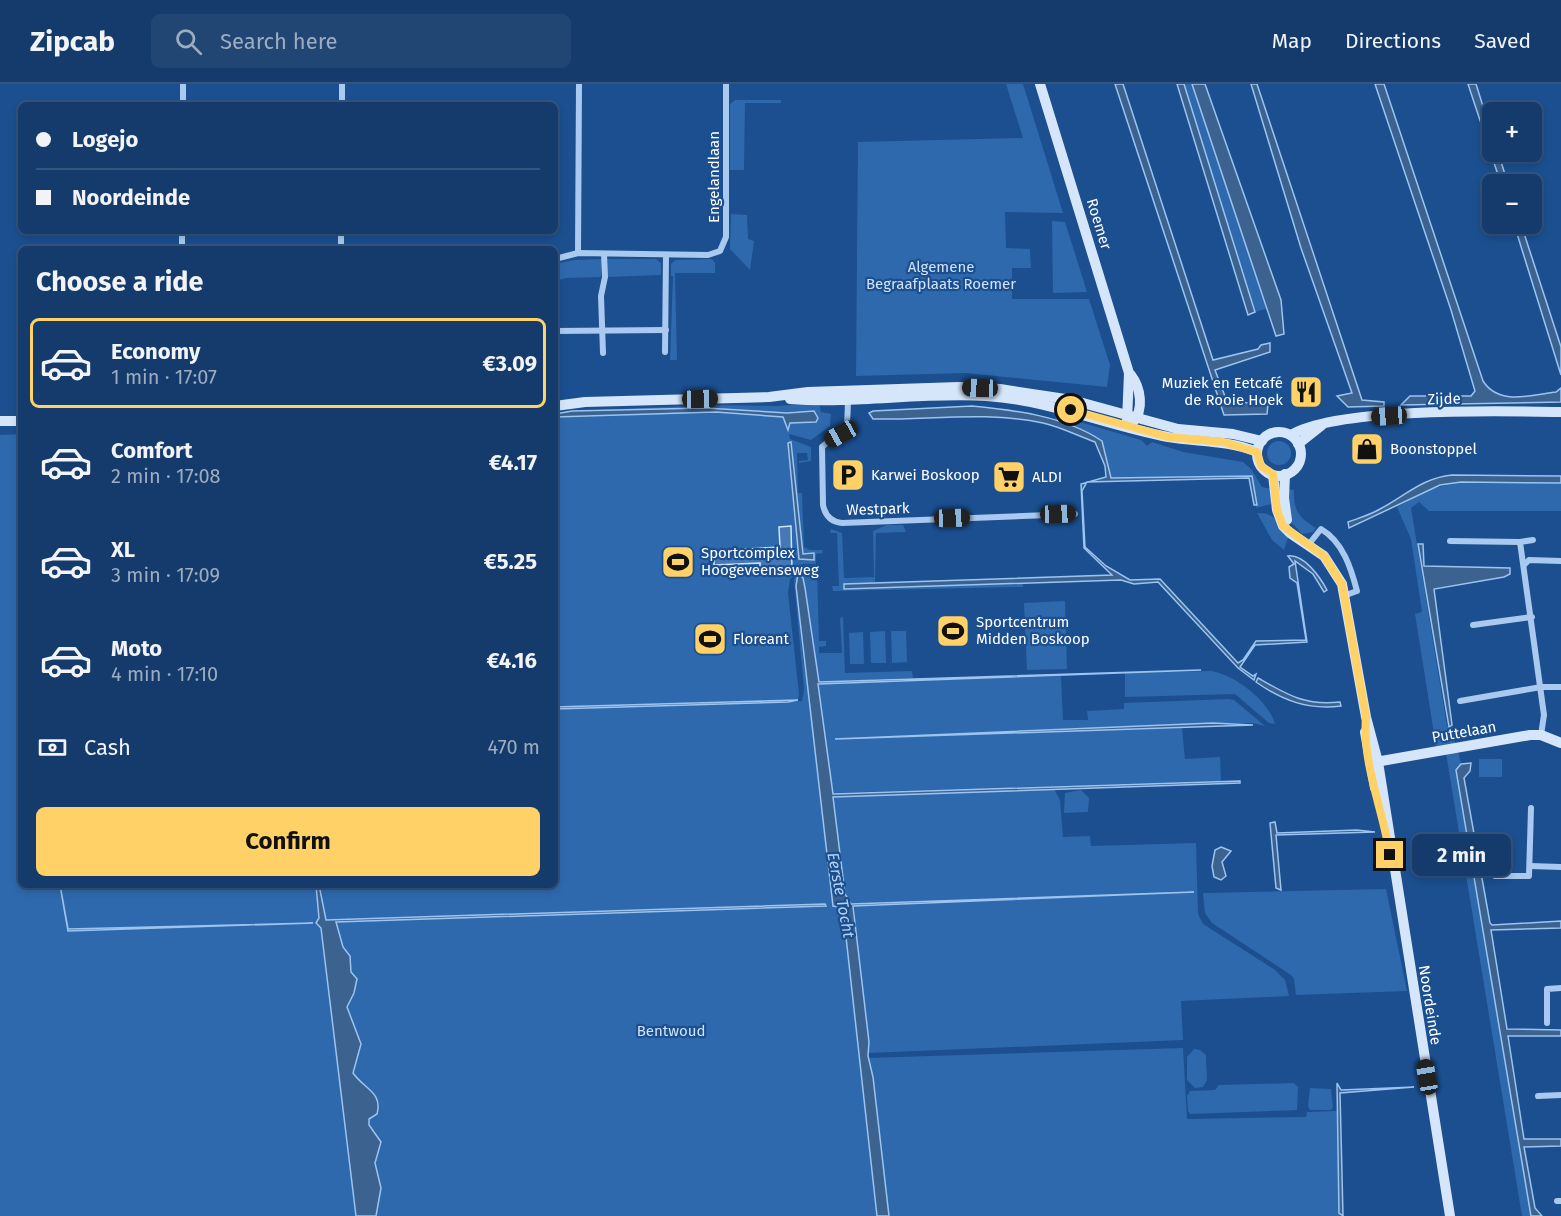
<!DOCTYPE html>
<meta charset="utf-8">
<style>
:root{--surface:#143b6b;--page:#214673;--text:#f1f3f6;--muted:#9dadc1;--line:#33557e;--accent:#ffd166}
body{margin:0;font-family:"Fira Sans",sans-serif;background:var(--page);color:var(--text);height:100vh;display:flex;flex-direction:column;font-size:22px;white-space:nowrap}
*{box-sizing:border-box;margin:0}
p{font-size:20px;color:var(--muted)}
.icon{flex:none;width:33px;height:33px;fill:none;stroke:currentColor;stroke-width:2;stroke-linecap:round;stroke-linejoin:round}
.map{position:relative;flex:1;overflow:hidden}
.details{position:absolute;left:18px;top:162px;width:540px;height:642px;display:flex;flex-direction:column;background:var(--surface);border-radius:9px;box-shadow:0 3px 9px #0003,0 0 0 2px var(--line)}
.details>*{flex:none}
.hud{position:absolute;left:18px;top:18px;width:540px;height:132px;border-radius:9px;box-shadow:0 3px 9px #0003,0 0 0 2px var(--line);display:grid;align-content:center;height:132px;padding:0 18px;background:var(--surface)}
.buttons{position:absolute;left:1482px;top:18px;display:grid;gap:12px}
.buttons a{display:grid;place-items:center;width:60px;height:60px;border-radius:9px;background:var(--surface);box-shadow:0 3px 9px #0003,0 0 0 2px var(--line);font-size:30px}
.end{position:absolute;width:27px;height:27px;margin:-14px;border:8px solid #ffd166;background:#111;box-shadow:0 0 0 3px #111}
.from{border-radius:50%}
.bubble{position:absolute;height:42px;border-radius:9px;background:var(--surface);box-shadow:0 3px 9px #0003,0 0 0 2px var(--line);font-size:20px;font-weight:700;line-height:42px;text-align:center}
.car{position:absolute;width:18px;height:36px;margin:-18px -9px;border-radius:8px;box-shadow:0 0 4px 2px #0007;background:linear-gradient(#222 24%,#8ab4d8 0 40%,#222 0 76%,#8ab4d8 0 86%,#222 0)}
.hud b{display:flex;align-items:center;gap:21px;height:57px;font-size:22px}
.hud b+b{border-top:2px solid var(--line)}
.hud i{width:15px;height:15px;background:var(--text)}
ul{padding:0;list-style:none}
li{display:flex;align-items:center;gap:18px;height:90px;margin:0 12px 9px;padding:0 6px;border:3px solid transparent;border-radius:9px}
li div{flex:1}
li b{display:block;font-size:22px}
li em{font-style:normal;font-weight:700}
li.selected{border-color:var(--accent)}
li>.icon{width:54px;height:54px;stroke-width:1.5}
h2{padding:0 18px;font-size:27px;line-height:72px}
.pay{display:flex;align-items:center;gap:15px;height:66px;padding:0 18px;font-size:22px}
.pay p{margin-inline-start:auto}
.primary-button{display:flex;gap:12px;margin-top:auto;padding:12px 18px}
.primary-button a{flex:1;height:69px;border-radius:9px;background:var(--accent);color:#111;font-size:24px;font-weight:700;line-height:69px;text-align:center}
header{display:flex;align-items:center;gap:36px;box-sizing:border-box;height:84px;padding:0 30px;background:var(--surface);border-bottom:2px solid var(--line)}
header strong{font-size:28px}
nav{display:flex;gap:33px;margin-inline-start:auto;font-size:21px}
.search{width:420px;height:54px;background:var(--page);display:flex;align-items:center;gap:15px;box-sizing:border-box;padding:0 21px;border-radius:9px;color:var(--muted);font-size:22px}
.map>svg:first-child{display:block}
.green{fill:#2e69ad;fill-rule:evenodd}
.water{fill:#3c6290;stroke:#9cc4f0;stroke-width:1.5}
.building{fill:#4478b7;stroke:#cfe3fa;stroke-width:1.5}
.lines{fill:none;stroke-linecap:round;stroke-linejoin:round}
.street{stroke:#a9c9ee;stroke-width:6}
.secondary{stroke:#d6e6fa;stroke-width:10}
.route{stroke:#ffd166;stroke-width:8}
.labels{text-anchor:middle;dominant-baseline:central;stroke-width:4.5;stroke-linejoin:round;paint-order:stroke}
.street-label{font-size:15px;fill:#fff;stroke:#1b4f8f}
.park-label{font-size:15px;fill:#cfe3fa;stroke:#1b4f8f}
.poi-label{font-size:15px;fill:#fff;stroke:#1b4f8f;text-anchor:start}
.water-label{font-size:16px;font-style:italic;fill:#b5d3f5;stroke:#1b4f8f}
</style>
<header>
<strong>Zipcab</strong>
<div class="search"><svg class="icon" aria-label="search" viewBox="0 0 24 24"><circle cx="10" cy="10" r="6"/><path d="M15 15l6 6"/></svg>Search here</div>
<nav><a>Map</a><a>Directions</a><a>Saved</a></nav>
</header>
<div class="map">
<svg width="1561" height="1132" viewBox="0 0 1561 1132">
<rect width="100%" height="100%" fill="#1b4f8f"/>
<!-- green -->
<g class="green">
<path d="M1006 0H1023L1063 129 1005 128 1006 164 1030 165 1031 184H1012V215H1089L1110 281 1107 303 966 289 856 292 858 58 1023 54Z"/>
<path d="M1184 0H1192L1266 220V225L1255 228Z"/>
<path d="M735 16H781V19H745L744 86H730V20Z"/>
<path d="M731 130 747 131 748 155 754 157 750 186 730 165Z"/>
<path d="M1052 137 1065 138 1087 208 1053 209Z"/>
<path d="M602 175 601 193 566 194 555 197V180L574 176Z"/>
<path d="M606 175H656L661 179V191L607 193Z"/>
<path d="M712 175 715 179V189H675L677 276H670L673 192H671V180L675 176Z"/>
<path d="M819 319 821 328 831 330 830 342 811 356 789 350 790 355 811 363V377L799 379V377L808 376 807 369H797L798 409H802L804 463 810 466H822L823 469 816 470V480H802V485L790 495 788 509 799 610 798 616 555 623V332L712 327 788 332 790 346V339H806L796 327 787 329 705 324 572 327 714 321 777 322ZM791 358 803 470 813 469V476L799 475Z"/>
<path d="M1056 331 1141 356 1147 362 1152 358 1183 368 1243 378 1251 385 1262 403 1272 405 1271 420 1256 424 1257 420 1251 392 1111 394 1099 359 1101 357 1055 337Z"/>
<path d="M21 350V801H555V625L802 617 804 605 794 495 796 490 817 486 819 557H826V562L819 563V569H842L840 534 843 533 845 589 912 587 913 594 818 598 812 547 802 492 796 502 803 575 844 827 879 1132H0V351Z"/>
<circle cx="1279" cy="369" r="12"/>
<path d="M1461 398 1561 399V427H1429L1419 418 1411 424 1447 642 1452 641 1455 659 1436 662 1415 530 1422 528 1411 455 1397 423 1430 405Z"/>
<path d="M1287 405 1294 406C1293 426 1299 434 1316 444L1313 448 1302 450 1291 438Z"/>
<path d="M1257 429C1275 428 1279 439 1288 454L1284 466 1272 456Z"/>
<path d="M887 441H903L906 448 876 449 875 499 844 500V505L1023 499V503L833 507 832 502H839L837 449H830L831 445 842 449 844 494 874 493 873 447Z"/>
<path d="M1065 517 1067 585 1027 586 1024 519Z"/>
<path d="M885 547 886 579H871L870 548Z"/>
<path d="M891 547H906L907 578 892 579Z"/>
<path d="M863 548 864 580H850L849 549Z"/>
<path d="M1211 587C1235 591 1268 616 1275 640L1269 639 1235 610 1125 613V589Z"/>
<path d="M1061 592 1063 636H1088L1087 627 1124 625V619L1228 615 1234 616 1265 642 1252 639H1213L836 655 1182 644 1185 675 1220 673 1221 697 831 709 818 600Z"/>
<path d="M1458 667 1461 680 1456 686 1531 1132H1522L1446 669Z"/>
<rect x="1479" y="675" width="23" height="18"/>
<path d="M1054 705 1060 716 1063 753 1090 752 1091 762 1196 759 1198 830 1203 840 1275 886 1285 896 1289 912 1181 917 1183 956 868 969 854 821 1134 811 851 820 845 810 833 713Z"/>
<path d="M1081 706 1089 714 1088 728 1064 729 1065 709Z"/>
<path d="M1386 805 1407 907 1296 911 1294 895 1291 891 1212 839 1205 829 1203 809H1206Z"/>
<path d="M1183 964 1187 1035 1306 1033 1307 1028 1337 1027 1340 1132H889L868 974Z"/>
<path d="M1194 965 1200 966 1206 971 1207 996 1203 1003 1195 1004 1187 996V973Z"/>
<path d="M1294 999 1298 1003 1297 1026 1190 1030 1188 1027 1187 1012 1190 1007 1215 1006 1219 1001Z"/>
<path d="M1310 1004 1331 1005 1333 1023 1331 1026H1310L1308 1022Z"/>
</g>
<!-- water -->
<g class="water">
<path d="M1115 0H1123L1213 276 1258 265 1261 261 1270 259V268L1215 286 1226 315 1232 318 1268 320 1267 330 1224 331Z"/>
<path d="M1177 0H1184L1255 228 1248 231Z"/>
<path d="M1192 0H1205L1281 216 1284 250 1276 252Z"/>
<path d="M1251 0H1257L1362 316 1384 318V322L1348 323 1337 312 1352 309 1301 164Z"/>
<path d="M1375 0H1384L1483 297C1499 322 1531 311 1556 308L1561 304V318L1401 321 1410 312H1471L1475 307 1451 226Z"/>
<path d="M1468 0H1476L1492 51V68H1498L1508 100H1501Z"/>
<path d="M1514 140H1521L1561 263V291Z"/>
<path d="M972 322C1014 326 1065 332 1102 357L1111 394 1252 392 1257 421H1254L1249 394 1087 398 1082 407 1085 463 1106 482 1130 496 1160 495 1238 579 1243 576 1256 557 1306 556 1297 499 1290 494 1289 483 1294 480 1288 472C1304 470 1320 493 1327 506L1324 508 1313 490 1295 477 1307 558 1255 561 1240 583 1253 592 1256 590 1254 596 1238 584 1158 498 1134 500 1121 496 844 505V500L1112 491 1084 464 1081 400 1106 393 1105 382 1095 358C1078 352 1061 343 1043 339 987 327 929 336 873 335L869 329 873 327Z"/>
<path d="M705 324 787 329 814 327 818 334 816 338 790 339 788 346 783 333 716 328 555 333V330L572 327Z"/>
<path d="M791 358 803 470 814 469V476L799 475 788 359Z"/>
<path d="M1452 391 1561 392V399L1461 398 1440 401 1349 444 1348 438C1359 434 1370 431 1380 425 1405 412 1422 394 1452 391Z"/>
<path d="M1418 460H1423L1424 482 1510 484V490L1504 493 1434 505 1452 641 1449 643Z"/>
<path d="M798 490 803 494 805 504 819 598 1201 586 818 600 833 710 1240 697V699L833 713 845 810 851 820 1194 808 853 822 869 958 868 972 873 993 889 1132H877L844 835 840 823 833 822 796 502Z"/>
<path d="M1258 594C1288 611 1305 622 1340 618L1341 622C1308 626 1283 617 1256 598Z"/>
<path d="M798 616 788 618 555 625V623Z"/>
<path d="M1213 639 1253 641 835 655Z"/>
<path d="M1471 679 1470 687 1464 694 1490 839 1492 841 1561 837V844L1491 846 1507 945 1561 946V952H1508L1524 1055H1561V1062L1524 1063 1535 1124 1542 1132H1531L1456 686 1461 680Z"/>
<path d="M1275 738 1277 749 1357 746 1375 748 1276 751 1281 806 1276 804 1270 739Z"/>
<path d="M1221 763 1231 767 1222 778 1226 792 1221 796 1214 793 1212 782 1215 766Z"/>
<path d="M60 801 68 845 313 839 68 847Z"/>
<path d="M316 801H319L326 836 825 820 826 822 336 838 343 863 350 872 351 888 357 895 354 909 347 923 361 960 353 989C364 1005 383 1008 377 1030L369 1035V1041L381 1058 375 1079 381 1104 376 1132H356L321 844 316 839 319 834Z"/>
<path d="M1337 999 1341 1006 1414 1003 1340 1009 1343 1132 1339 1129Z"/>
</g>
<!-- building -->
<path class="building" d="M791 442 792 485 760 486V479L714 481V467L780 463 779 443Z"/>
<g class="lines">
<!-- street -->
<g class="street">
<path d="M183 21V0"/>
<path d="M342 21V0"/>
<path d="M182 165V147"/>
<path d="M341 165V147"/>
<path d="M578 169 579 0"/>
<path d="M555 175 578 169 708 171 720 167 726 153V0"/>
<path d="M555 247 666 246"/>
<path d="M665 268 666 171"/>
<path d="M603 269 601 212 605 193 604 170"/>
<path d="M848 314C847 358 849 337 822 363L823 421C825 431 831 438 842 439L1075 430"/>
<path d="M1533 456 1520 458 1544 631 1541 651"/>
<path d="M1450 457 1520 458"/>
<path d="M1309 460 1321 445C1343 458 1351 484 1357 507L1346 511"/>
<path d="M1525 480 1529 476 1561 477"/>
<path d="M1473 541 1532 533"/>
<path d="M1460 617 1541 603H1561"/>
<path d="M1530 782 1561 783"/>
<path d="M1495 792H1529L1531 724"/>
<path d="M1547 939V905L1561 904"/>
<path d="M1538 1012 1561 1011"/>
<path d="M1557 1117H1561"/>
</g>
<!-- secondary -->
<g class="secondary">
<path d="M1040 0 1129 289 1127 337"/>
<path d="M1131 291C1141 304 1144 326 1133 338"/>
<path d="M790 315C855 320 921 308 986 312 1049 316 1106 341 1168 353 1199 358 1228 356 1257 368"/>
<path d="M555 322 585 318 769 313 808 308 959 303 1000 305 1072 316 1178 345 1233 350 1262 357"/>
<path d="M0 337H21"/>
<circle cx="1279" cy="370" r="22"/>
<path d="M1291 351C1336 323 1502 327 1561 328"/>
<path d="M1298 360 1322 341"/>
<path d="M1285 390 1284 414 1287 436"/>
<path d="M1273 391 1277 426 1283 442 1290 449 1324 472 1342 500 1366 633 1378 678 1450 1132"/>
<path d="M1365 648 1375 704"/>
<path d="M1370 679 1530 651H1541L1561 659"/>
</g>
</g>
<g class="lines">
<!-- route -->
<path class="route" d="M1071 326 1168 353 1223 358 1257 368 1261 382 1273 390 1277 426 1283 442 1324 472 1342 500 1366 633C1362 679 1383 726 1390 771"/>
</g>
<!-- icons -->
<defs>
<g id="restaurant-square" transform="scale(1.725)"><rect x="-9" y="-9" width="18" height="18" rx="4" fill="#ffd166" stroke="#1b4f8f"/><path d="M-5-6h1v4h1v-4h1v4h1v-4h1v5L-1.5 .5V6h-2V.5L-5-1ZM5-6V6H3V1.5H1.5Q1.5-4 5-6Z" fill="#111"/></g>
<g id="shop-square" transform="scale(1.725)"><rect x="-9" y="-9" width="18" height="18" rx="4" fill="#ffd166" stroke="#1b4f8f"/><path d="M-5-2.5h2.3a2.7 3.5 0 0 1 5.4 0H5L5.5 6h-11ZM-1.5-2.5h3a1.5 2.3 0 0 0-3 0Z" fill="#111"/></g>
<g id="parking-square" transform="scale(1.725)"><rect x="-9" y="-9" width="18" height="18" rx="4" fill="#ffd166" stroke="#1b4f8f"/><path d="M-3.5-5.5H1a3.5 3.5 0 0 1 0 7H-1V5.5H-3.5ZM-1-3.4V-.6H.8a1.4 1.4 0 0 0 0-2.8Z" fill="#111"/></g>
<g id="supermarket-square" transform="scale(1.725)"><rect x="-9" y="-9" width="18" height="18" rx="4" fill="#ffd166" stroke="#1b4f8f"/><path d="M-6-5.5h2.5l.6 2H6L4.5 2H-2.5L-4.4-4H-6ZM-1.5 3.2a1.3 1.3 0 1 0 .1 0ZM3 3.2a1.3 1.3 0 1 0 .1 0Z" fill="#111"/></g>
<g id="stadium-square" transform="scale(1.725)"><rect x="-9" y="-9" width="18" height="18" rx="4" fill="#ffd166" stroke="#1b4f8f"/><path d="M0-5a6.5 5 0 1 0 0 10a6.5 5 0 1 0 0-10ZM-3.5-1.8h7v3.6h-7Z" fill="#111"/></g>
</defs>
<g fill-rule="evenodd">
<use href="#restaurant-square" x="1306" y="308"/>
<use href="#shop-square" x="1367" y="365"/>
<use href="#parking-square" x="848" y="391"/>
<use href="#supermarket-square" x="1009" y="393"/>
<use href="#stadium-square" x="678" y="478"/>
<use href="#stadium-square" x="953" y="547"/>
<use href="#stadium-square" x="710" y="555"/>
</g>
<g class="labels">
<!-- street labels -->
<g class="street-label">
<text transform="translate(714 93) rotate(-90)">Engelandlaan</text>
<text transform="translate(1099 140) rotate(73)">Roemer</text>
<text transform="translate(1444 315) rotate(-2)">Zijde</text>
<text transform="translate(878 425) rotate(-2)">Westpark</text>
<text transform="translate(1464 648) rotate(-10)">Puttelaan</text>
<text transform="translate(1430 921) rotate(81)">Noordeinde</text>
</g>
<!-- park labels -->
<g class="park-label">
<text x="941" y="183">Algemene<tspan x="941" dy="17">Begraafplaats Roemer</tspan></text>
<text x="671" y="947">Bentwoud</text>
</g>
<!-- poi labels -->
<g class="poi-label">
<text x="1283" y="299" text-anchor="end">Muziek en Eetcafé<tspan x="1283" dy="17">de Rooie Hoek</tspan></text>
<text x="1390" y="365">Boonstoppel</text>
<text x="871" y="391">Karwei Boskoop</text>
<text x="1032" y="393">ALDI</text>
<text x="701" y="469">Sportcomplex<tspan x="701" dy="17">Hoogeveenseweg</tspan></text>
<text x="976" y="538">Sportcentrum<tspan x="976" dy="17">Midden Boskoop</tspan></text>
<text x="733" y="555">Floreant</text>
</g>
<!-- water labels -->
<g class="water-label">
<text transform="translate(841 811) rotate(79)">Eerste Tocht</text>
</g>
</g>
</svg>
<div class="buttons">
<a>+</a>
<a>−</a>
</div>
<i class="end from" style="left:1071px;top:326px"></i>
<i class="end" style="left:1390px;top:771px"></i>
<div class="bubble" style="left:1412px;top:750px;width:99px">2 min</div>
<i class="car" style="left:980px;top:304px;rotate:272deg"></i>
<i class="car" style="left:700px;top:315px;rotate:89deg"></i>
<i class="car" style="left:1389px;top:332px;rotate:266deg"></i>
<i class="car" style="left:841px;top:350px;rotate:241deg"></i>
<i class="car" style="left:1058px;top:430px;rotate:88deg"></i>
<i class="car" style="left:952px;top:434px;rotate:88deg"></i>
<i class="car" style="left:1427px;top:993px;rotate:350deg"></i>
<div class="hud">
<b><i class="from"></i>Logejo</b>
<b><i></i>Noordeinde</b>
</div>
<section class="details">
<h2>Choose a ride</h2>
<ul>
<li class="selected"><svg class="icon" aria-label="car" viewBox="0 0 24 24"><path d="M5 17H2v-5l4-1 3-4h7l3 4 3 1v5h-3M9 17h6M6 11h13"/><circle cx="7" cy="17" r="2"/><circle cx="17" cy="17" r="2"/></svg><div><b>Economy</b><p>1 min · 17:07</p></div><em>€3.09</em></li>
<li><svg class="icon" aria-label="car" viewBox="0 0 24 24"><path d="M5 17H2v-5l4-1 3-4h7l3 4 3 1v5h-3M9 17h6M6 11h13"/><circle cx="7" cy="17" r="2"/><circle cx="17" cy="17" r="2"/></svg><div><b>Comfort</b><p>2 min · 17:08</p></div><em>€4.17</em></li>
<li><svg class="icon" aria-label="car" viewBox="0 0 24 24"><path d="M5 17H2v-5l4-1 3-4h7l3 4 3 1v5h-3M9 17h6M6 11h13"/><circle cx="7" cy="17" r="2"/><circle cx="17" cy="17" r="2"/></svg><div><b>XL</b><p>3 min · 17:09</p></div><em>€5.25</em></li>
<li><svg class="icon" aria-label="car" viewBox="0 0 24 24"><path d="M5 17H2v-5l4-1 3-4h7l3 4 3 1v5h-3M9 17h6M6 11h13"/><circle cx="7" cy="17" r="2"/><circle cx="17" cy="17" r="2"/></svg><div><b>Moto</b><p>4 min · 17:10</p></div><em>€4.16</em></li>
</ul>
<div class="pay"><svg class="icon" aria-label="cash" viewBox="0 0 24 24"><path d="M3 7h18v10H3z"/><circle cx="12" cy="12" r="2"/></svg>Cash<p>470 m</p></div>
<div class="primary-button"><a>Confirm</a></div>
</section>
</div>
